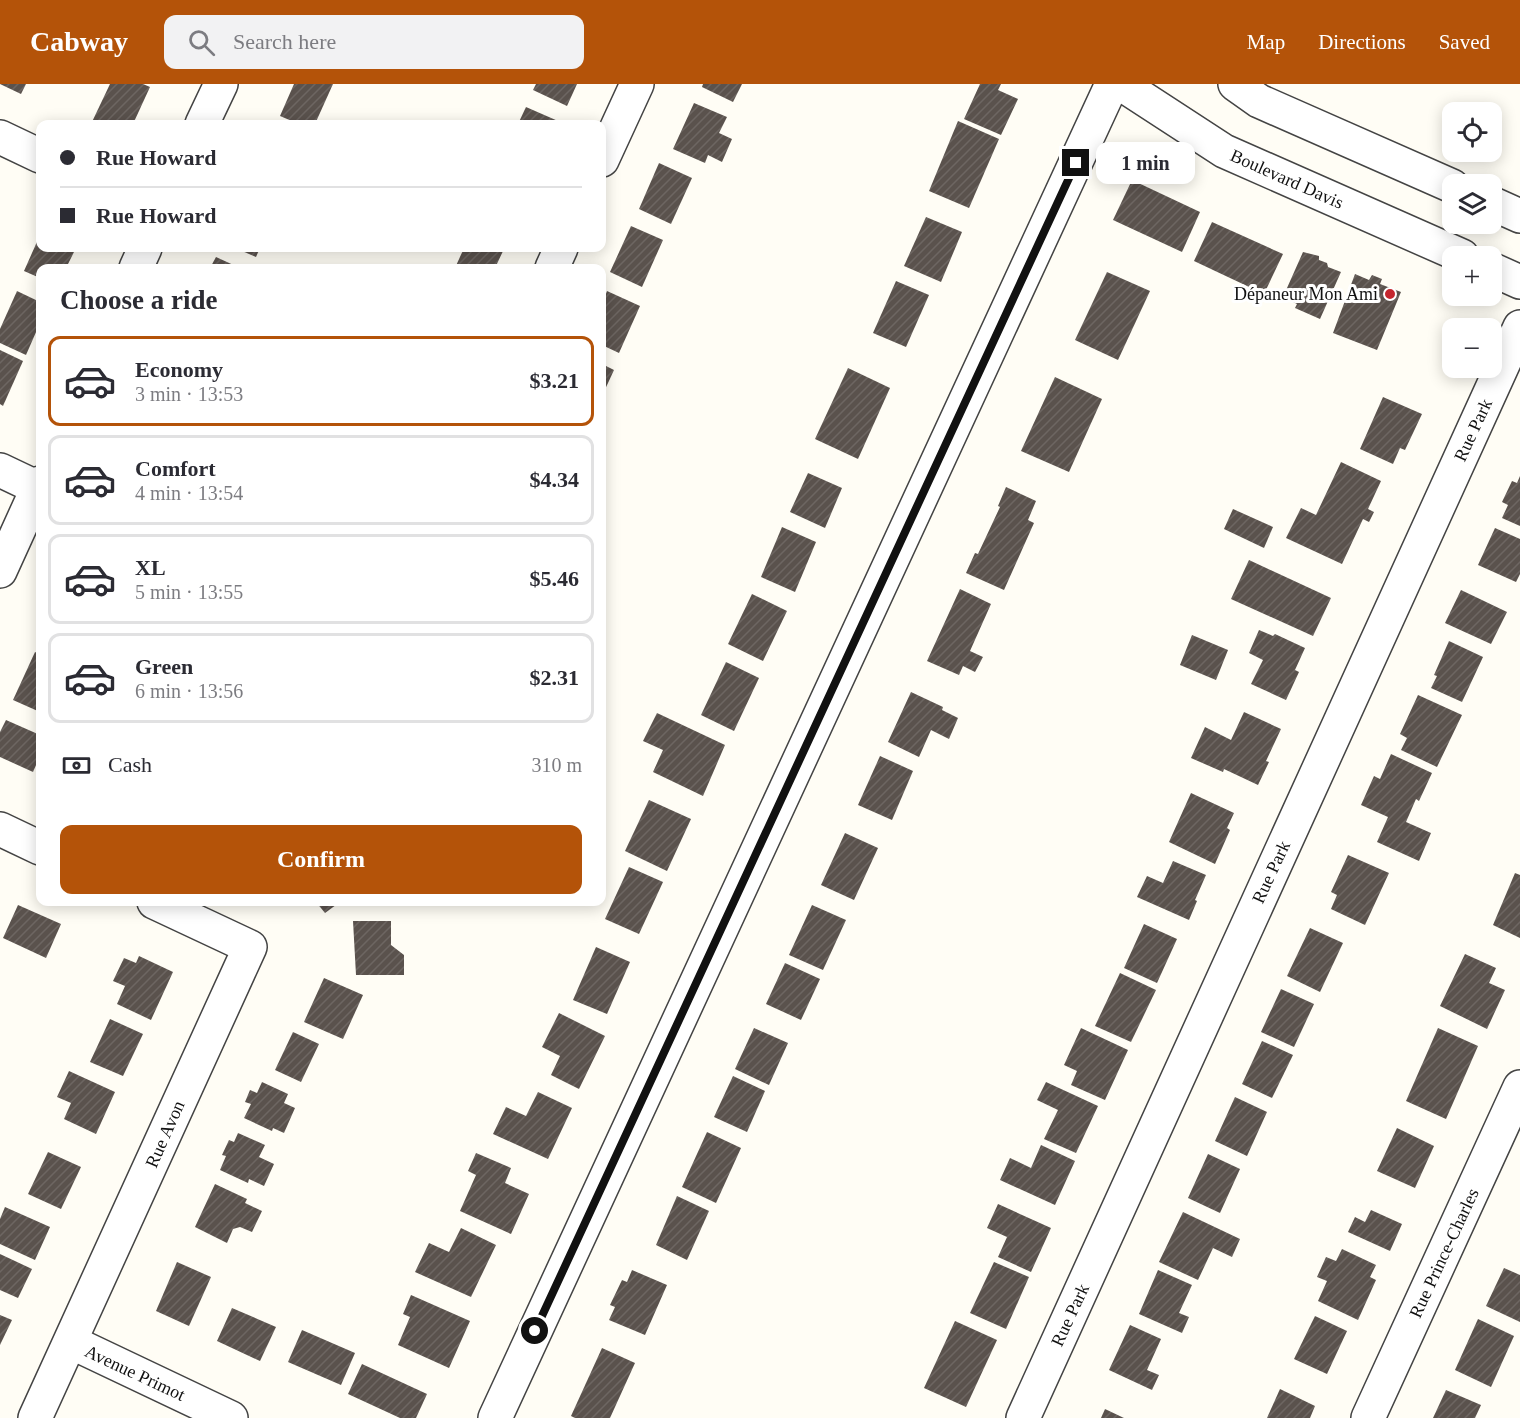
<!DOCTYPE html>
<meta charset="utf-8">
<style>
:root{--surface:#fff;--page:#f2f2f3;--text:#2b2b33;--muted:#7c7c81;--line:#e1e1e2;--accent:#b45309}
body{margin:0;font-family:"Times New Roman",serif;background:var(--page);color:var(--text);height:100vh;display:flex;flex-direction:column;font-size:22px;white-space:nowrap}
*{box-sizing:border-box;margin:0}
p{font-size:20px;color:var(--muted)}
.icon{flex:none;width:33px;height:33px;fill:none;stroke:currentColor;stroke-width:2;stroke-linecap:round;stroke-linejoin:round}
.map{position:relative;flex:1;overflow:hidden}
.details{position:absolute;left:36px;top:180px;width:570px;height:642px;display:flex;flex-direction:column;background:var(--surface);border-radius:12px;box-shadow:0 3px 15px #0003}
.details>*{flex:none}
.guide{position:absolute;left:36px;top:36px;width:570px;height:132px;border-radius:12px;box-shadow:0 3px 15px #0003;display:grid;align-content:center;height:132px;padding:0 24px;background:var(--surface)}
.buttons{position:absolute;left:1442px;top:18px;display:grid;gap:12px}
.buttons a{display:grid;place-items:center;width:60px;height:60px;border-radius:12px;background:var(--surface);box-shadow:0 3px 15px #0003;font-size:30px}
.end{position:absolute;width:27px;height:27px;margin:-14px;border:8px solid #111;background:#fff;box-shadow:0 0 0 3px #fff}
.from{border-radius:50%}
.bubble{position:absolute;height:42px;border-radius:12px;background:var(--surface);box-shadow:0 3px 15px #0003;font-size:20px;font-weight:600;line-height:42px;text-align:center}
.guide b{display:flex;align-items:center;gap:21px;height:57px;font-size:22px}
.guide b+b{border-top:2px solid var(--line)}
.guide i{width:15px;height:15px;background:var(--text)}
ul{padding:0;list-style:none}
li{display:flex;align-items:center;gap:18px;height:90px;margin:0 12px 9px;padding:0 12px;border:3px solid var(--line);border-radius:12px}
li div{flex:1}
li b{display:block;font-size:22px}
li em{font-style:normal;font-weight:600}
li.on{border-color:var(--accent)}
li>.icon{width:54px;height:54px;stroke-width:1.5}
h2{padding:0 24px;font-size:27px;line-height:72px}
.pay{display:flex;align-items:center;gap:15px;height:66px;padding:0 24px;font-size:22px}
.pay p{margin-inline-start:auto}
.button{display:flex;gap:12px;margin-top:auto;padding:12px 24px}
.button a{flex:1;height:69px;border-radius:12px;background:var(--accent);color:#fff;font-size:24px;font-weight:600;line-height:69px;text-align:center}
header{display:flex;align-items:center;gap:36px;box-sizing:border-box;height:84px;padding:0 30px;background:var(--accent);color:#fff}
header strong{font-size:28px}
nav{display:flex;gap:33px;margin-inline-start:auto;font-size:21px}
.search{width:420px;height:54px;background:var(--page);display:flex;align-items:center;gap:15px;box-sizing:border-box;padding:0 21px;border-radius:12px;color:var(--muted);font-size:22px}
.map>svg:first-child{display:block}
.building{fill:url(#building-hatch)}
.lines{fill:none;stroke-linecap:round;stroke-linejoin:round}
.minor-casing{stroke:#444;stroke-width:36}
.minor{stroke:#fff;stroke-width:33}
.route{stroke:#111;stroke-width:8}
.poi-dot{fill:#c4262e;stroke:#fff;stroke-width:2}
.labels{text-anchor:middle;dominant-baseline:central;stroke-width:6;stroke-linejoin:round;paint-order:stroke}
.street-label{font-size:18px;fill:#111;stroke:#fff}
.poi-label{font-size:18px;fill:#111;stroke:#fff;text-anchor:end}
</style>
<header>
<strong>Cabway</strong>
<div class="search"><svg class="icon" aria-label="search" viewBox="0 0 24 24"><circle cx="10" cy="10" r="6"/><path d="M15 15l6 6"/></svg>Search here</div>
<nav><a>Map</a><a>Directions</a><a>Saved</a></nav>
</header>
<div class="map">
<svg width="1520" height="1334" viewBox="0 0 1520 1334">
<defs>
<pattern id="building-hatch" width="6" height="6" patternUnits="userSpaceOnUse" patternTransform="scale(1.5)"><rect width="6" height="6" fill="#5a524d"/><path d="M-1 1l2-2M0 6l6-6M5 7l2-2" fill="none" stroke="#6d6662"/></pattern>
</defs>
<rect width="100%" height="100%" fill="#fffdf5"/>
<!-- building -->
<g class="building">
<path d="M0 0H26L21 10Z"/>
<path d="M110 0H143L150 3 133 40H91Z"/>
<path d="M294 0H333L315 40H299L280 32Z"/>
<path d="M536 0H577L567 22 533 6Z"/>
<path d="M703 0H742L733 18 702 3Z"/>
<path d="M980 0H1001L998 6 1018 15 1001 51 964 35Z"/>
<path d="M694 19 727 33 719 49 732 55 722 78 708 71 705 79 673 65Z"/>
<path d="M526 23 558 37 556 40H518Z"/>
<path d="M958 37 999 55 969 124 929 107Z"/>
<path d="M659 79 692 94 671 140 639 125Z"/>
<path d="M1132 96 1200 128 1182 168 1113 136Z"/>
<path d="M926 133 962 148 941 198 904 182Z"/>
<path d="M1212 138 1283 170 1264 210 1194 177Z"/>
<path d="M631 142 663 156 642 203 610 188Z"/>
<path d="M40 151V164H76L66 184H40V194L24 187Z"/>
<path d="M235 164H260L256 173Z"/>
<path d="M464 164H501L504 165 495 184H455Z"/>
<path d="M1303 168 1319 172V176L1327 179 1328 183 1341 188 1320 235 1295 224 1297 220 1283 213Z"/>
<path d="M216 173 240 184H210Z"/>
<path d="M1107 188 1150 207 1118 276 1075 256Z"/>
<path d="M1355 190 1369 196 1372 191 1382 195 1380 200 1401 208 1377 266 1333 249Z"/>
<path d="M896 197 929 211 906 263 873 249Z"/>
<path d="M17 207 40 218V239L26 271 0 259V245Z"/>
<path d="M607 207 640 222 619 269 602 261V220Z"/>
<path d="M0 266 23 277 3 322 0 320Z"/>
<path d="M602 280 614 286 602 312Z"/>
<path d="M848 284 890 304 858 375 815 355Z"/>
<path d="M1055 293 1102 315 1069 388 1021 367Z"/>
<path d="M1383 313 1422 330 1405 366 1400 364 1393 380 1360 365Z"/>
<path d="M1341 378 1381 397 1368 425 1374 428 1369 438 1363 435 1342 480 1286 454 1301 424 1316 431Z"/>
<path d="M808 389 842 404 825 444 790 428Z"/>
<path d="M1520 392V442L1502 434 1508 421 1502 418 1512 397 1517 399Z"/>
<path d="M1006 403 1036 417 1028 436 1034 439 1004 506 966 489 975 469 978 470 1000 423 998 422Z"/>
<path d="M1233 425 1273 443 1264 464 1224 445Z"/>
<path d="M782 443 816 458 795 508 761 493Z"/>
<path d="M1495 444 1520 455V490L1516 498 1478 481Z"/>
<path d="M1249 476 1331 514 1313 552 1231 515Z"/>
<path d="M960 505 991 520 970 567 983 573 975 588 963 582 959 591 927 577Z"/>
<path d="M1461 506 1507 528 1491 560 1445 539Z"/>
<path d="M752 510 787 527 763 577 728 560Z"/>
<path d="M1259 546 1273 552 1275 550 1305 564 1295 586 1299 588 1286 616 1251 600 1263 576 1249 569Z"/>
<path d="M1192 551 1228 566 1216 596 1180 581Z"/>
<path d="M1449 557 1483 573 1462 618 1431 604 1437 592 1434 591Z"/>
<path d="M35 568 40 570V628L13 616Z"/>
<path d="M726 578 759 594 734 647 701 631Z"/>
<path d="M911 608 943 623 942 626 958 634 949 655 931 646 919 673 888 658Z"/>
<path d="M1418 611 1462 631 1437 683 1401 666 1407 654 1400 650Z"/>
<path d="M1244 628 1281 645 1266 677 1269 678 1258 701 1224 685 1223 688 1191 674 1205 643 1231 656Z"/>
<path d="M657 629 725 661 703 712 653 688 663 666 643 657Z"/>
<path d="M6 636 40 651V672L33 688 0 673V648Z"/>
<path d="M1391 670 1432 689 1419 717 1416 715 1406 738 1431 749 1419 777 1377 758 1388 733 1361 721 1374 692 1380 695Z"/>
<path d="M880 672 913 687 892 736 858 721Z"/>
<path d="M1191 709 1234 729 1227 744 1230 746 1215 780 1169 758Z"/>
<path d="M649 716 691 735 667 787 625 767Z"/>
<path d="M845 749 878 764 854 816 821 801Z"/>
<path d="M1348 771 1389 789 1365 841 1331 825 1337 811 1331 808Z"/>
<path d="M1173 777 1206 791 1195 816 1197 817 1189 836 1137 813 1147 792 1163 799Z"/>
<path d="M629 783 663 798 639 850 605 835Z"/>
<path d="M1515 789 1520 791V854L1493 841Z"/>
<path d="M316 818H340L325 829Z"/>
<path d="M18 821 61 840 46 874 3 854Z"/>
<path d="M812 821 846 836 823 886 789 871Z"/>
<path d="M353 837H391V861L404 871V891H356Z"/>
<path d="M1144 840 1177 855 1157 899 1124 884Z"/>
<path d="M1310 844 1343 859 1320 908 1287 892Z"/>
<path d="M596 863 630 878 607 930 573 916Z"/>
<path d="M1465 870 1496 884 1489 899 1505 906 1487 945 1440 922Z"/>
<path d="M139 872 173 888 151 936 117 920 125 902 113 897 124 874 136 879Z"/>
<path d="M785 879 820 895 801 936 766 920Z"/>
<path d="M1120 889 1156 906 1131 958 1095 942Z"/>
<path d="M324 894 363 911 343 955 304 938Z"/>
<path d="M1281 905 1314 920 1294 963 1261 948Z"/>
<path d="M559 929 605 952 579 1005 551 991 560 972 542 963Z"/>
<path d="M110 935 143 950 123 992 90 978Z"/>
<path d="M754 944 788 959 769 1001 735 985Z"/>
<path d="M1081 944 1128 966 1105 1016 1071 1001 1077 987 1064 981Z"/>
<path d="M1438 944 1478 962 1446 1035 1406 1017Z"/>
<path d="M293 948 319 960 301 998 275 986Z"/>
<path d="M1262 957 1293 971 1272 1014 1242 1000Z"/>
<path d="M69 987 115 1008 96 1050 64 1035 71 1019 57 1013Z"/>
<path d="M733 992 765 1007 747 1048 714 1033Z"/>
<path d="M262 998 288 1010 284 1019 295 1024 284 1049 273 1044 272 1047 244 1034 251 1020 245 1018 250 1006 257 1009Z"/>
<path d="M1046 998 1098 1022 1076 1069 1044 1055 1058 1026 1037 1016Z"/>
<path d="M538 1008 572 1024 548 1075 493 1050 506 1023 526 1032Z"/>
<path d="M1235 1013 1267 1028 1247 1072 1215 1057Z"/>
<path d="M1397 1044 1434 1062 1415 1104 1377 1087Z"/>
<path d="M707 1048 741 1064 716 1119 682 1103Z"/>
<path d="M238 1049 265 1061 259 1073 274 1080 264 1102 249 1095 248 1099 220 1086 226 1072 222 1071 229 1056 234 1058Z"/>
<path d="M1041 1061 1075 1077 1055 1121 1000 1096 1010 1074 1031 1084Z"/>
<path d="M48 1068 81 1083 61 1125 28 1110Z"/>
<path d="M476 1069 511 1084 505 1099 529 1110 511 1150 460 1127 476 1091 468 1087Z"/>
<path d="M1208 1070 1240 1085 1220 1129 1188 1114Z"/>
<path d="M215 1100 247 1115 245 1119 262 1127 252 1148 240 1143 233 1145 227 1159 195 1143Z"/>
<path d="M677 1112 709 1127 687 1176 656 1161Z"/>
<path d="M998 1120 1051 1144 1031 1188 998 1173 1007 1153 987 1144Z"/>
<path d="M5 1123 50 1143 35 1176 0 1160V1135Z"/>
<path d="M1371 1126 1402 1140 1390 1167 1348 1148 1355 1133 1365 1138Z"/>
<path d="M1183 1128 1240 1155 1232 1173 1213 1164 1198 1196 1159 1178Z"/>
<path d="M461 1144 496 1161 471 1213 415 1188 429 1159 449 1168Z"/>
<path d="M1342 1165 1376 1181 1370 1193 1376 1196 1358 1236 1318 1217 1327 1197 1317 1193 1326 1173 1336 1177Z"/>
<path d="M0 1170 32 1185 18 1214 0 1206Z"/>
<path d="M177 1178 211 1193 189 1242 156 1227Z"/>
<path d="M994 1178 1029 1193 1006 1245 970 1229Z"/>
<path d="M1504 1184 1520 1191V1238L1486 1222Z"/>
<path d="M632 1186 667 1201 645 1251 609 1236 615 1223 610 1221 622 1196 627 1198Z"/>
<path d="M1158 1186 1192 1201 1179 1229 1189 1233 1182 1249 1139 1230Z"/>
<path d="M411 1211 470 1237 449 1284 398 1261 410 1233 403 1230Z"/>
<path d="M232 1224 276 1243 260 1277 217 1257Z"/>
<path d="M0 1231 12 1236 0 1261Z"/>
<path d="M1315 1232 1347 1247 1327 1290 1294 1275Z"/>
<path d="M1478 1235 1514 1252 1491 1303 1455 1286Z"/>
<path d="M955 1237 997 1256 966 1323 924 1304Z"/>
<path d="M1130 1241 1161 1255 1147 1286 1159 1291 1152 1306 1109 1286Z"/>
<path d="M302 1246 355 1269 341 1301 288 1278Z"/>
<path d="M602 1264 635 1279 610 1334H575L571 1332Z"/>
<path d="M362 1280 427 1310 416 1334H400L348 1310Z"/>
<path d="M1280 1305 1315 1322 1310 1334H1267Z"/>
<path d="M1446 1306 1481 1321 1475 1334H1433Z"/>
<path d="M1105 1325 1124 1334H1101Z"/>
</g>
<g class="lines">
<!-- minor casing -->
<g class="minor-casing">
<g id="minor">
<path d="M1121 0 1224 67 1462 172"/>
<path d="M1235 0 1259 17 1452 102"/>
<path d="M202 40 221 0"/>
<path d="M0 53 40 72"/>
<path d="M602 76 637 0"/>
<path d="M1491 119 1520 132"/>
<path d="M136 184 145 164"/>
<path d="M552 184 561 164"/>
<path d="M1491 185 1520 198"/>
<path d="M0 386 40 405"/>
<path d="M0 487 40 399"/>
<path d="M0 745 40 764"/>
<path d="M71 1258 231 1334"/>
<path d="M35 1334 250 863 154 818"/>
<path d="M495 1334 1112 0"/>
<path d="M1023 1334 1520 243"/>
<path d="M1368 1334 1520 1003"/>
</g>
</g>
<!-- minor -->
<use href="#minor" class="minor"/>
</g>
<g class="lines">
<!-- route -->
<path class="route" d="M535 1247 1076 79"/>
</g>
<!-- markers -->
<circle class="poi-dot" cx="1390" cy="210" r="6"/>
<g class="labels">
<!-- street labels -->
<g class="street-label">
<text transform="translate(1287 95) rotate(24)">Boulevard Davis</text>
<text transform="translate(1473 346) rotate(-65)">Rue Park</text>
<text transform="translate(1271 788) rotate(-65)">Rue Park</text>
<text transform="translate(165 1050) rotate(-66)">Rue Avon</text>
<text transform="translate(1444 1169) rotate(-65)">Rue Prince-Charles</text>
<text transform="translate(1070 1231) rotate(-65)">Rue Park</text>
<text transform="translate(135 1289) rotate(25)">Avenue Primot</text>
</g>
<!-- poi labels -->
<g class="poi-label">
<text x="1378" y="210">Dépaneur Mon Ami</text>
</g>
</g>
</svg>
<div class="buttons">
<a><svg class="icon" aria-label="locate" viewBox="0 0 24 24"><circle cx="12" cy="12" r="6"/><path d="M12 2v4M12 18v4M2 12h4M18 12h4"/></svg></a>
<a><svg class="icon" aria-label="layers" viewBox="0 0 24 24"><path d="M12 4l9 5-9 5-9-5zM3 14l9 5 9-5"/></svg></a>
<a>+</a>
<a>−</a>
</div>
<i class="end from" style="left:535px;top:1247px"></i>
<i class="end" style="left:1076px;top:79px"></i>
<div class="bubble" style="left:1096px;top:58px;width:99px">1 min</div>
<div class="guide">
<b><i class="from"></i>Rue Howard</b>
<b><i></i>Rue Howard</b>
</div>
<section class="details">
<h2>Choose a ride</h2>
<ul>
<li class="on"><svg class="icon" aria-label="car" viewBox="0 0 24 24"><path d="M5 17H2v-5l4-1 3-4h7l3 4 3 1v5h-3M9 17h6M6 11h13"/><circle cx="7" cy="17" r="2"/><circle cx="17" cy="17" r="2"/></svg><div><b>Economy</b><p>3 min · 13:53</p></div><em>$3.21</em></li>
<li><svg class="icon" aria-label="car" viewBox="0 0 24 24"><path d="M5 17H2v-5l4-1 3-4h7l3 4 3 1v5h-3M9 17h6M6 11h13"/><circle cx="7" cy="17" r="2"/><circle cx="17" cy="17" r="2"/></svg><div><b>Comfort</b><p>4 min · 13:54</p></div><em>$4.34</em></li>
<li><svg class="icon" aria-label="car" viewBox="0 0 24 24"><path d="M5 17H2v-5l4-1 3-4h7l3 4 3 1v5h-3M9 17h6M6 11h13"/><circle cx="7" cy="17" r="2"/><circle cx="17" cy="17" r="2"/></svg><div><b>XL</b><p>5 min · 13:55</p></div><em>$5.46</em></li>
<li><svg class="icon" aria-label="car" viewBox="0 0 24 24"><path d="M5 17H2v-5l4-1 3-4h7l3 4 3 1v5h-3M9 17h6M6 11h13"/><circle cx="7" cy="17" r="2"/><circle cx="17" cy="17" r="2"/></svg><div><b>Green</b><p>6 min · 13:56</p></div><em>$2.31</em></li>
</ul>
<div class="pay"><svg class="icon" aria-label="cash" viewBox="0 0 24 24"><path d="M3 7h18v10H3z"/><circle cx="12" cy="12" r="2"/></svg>Cash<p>310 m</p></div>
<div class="button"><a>Confirm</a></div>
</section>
</div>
